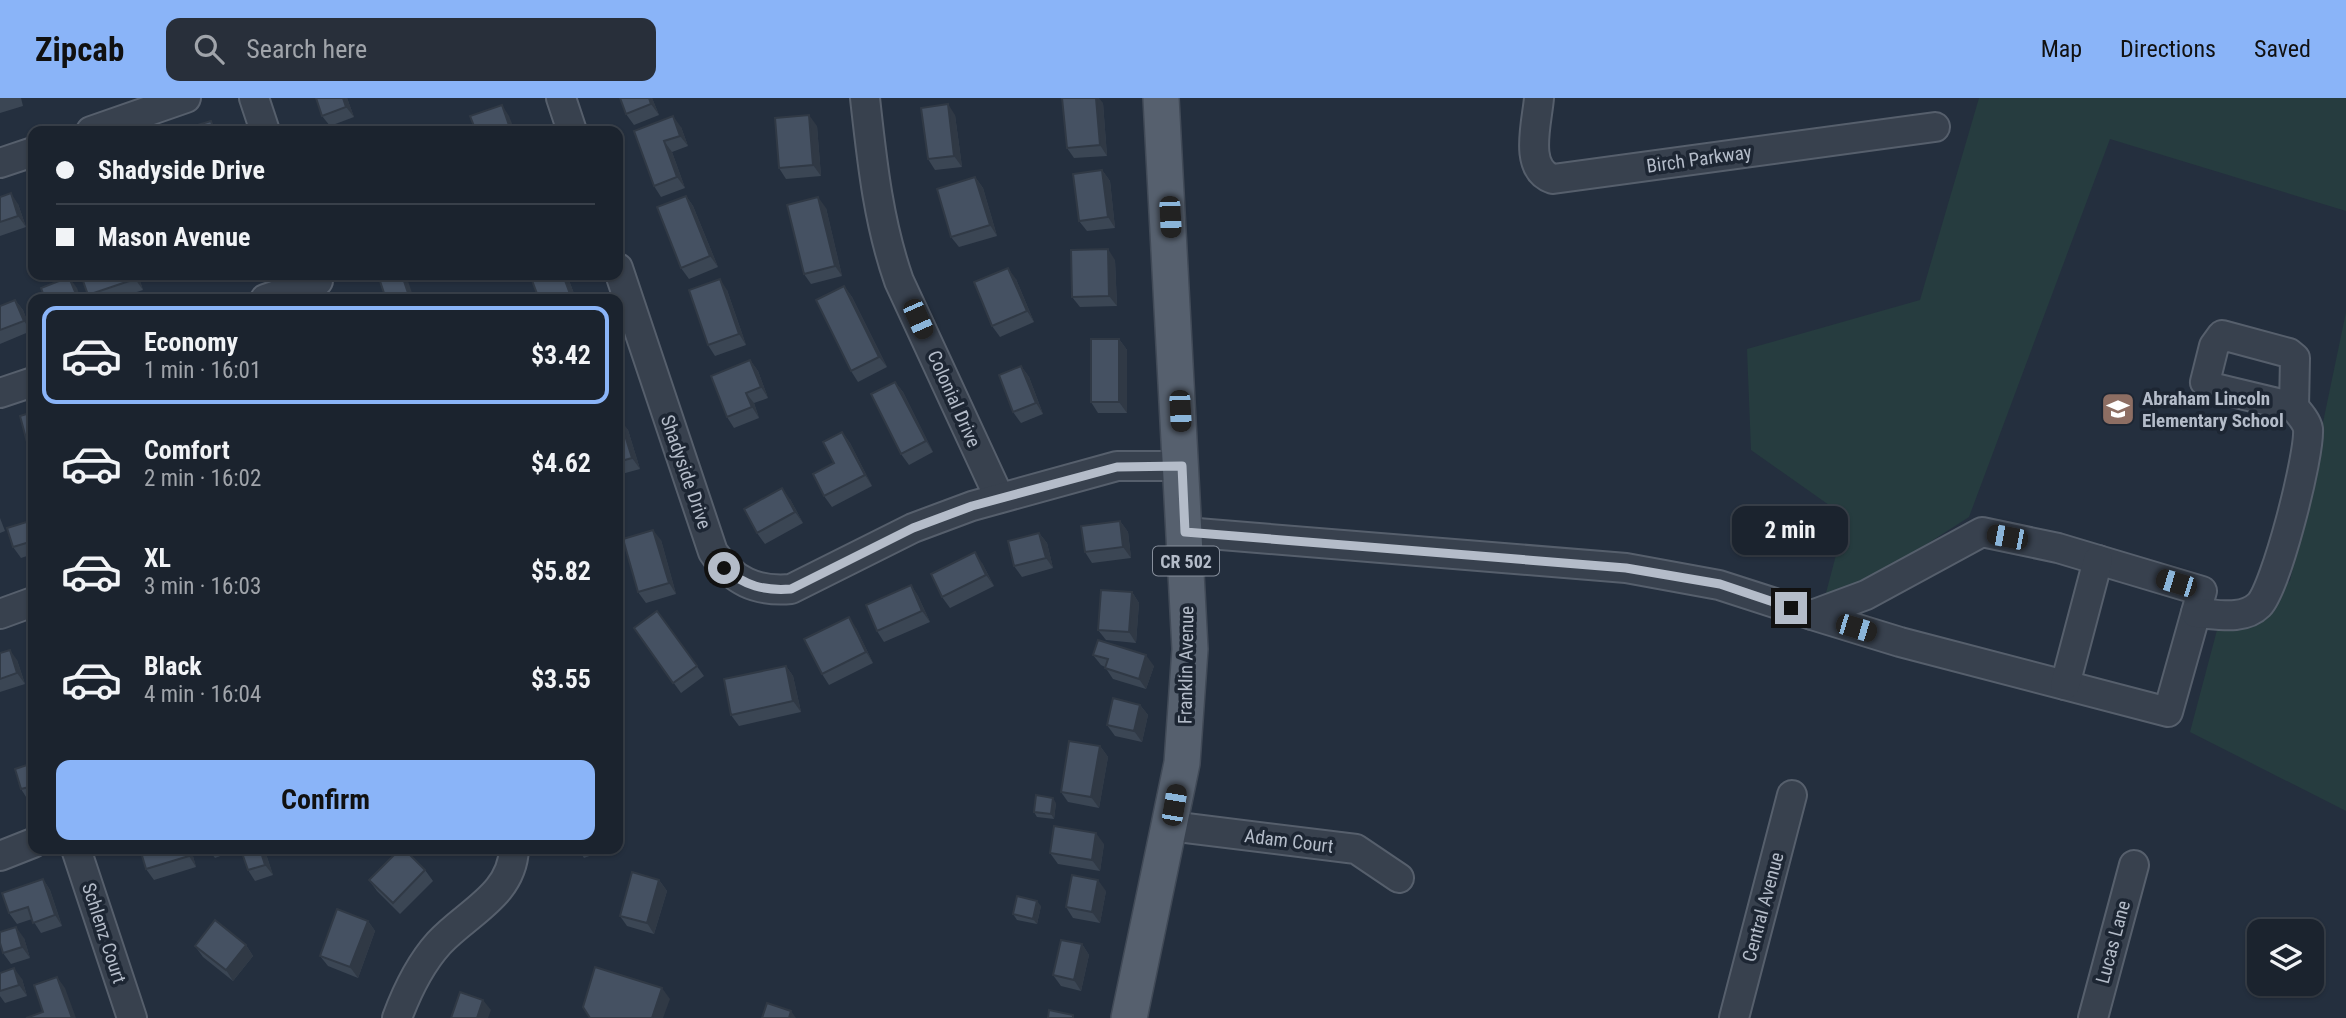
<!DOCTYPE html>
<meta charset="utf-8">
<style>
:root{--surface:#1b232e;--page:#282f3a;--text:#f1f3f6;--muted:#a0a4aa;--line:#39404a;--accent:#8ab4f8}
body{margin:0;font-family:"Roboto Condensed",sans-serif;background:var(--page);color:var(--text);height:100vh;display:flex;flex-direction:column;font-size:26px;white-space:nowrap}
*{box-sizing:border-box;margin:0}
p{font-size:23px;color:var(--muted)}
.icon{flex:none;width:38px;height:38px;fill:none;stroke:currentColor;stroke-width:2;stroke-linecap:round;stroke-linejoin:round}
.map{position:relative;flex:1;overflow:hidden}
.side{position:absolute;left:28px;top:196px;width:595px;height:560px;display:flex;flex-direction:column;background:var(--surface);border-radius:14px;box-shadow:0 2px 5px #0004,0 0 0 2px var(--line)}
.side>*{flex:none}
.banner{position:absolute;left:28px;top:28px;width:595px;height:154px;border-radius:14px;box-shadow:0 2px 5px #0004,0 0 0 2px var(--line);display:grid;align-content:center;height:154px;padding:0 28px;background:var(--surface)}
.fabs{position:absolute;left:2247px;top:821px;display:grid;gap:14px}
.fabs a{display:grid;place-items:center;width:77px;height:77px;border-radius:14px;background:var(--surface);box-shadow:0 2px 5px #0004,0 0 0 2px var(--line);font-size:35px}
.end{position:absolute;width:32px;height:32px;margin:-16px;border:9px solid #b4bcc9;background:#111;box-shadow:0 0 0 4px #111}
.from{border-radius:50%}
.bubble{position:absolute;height:49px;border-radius:14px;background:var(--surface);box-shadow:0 2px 5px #0004,0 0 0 2px var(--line);font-size:23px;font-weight:700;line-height:49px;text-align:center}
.car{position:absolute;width:21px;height:42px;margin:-21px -10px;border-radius:9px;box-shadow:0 0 5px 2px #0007;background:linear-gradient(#222 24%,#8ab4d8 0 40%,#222 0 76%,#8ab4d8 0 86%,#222 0)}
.banner b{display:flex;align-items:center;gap:24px;height:66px;font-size:26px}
.banner b+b{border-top:2px solid var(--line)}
.banner i{width:18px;height:18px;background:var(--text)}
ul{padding:12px 0 0;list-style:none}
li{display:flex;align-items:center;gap:21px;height:98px;margin:0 14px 10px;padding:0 14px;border:4px solid transparent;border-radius:14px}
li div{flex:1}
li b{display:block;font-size:26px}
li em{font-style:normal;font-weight:700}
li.current{border-color:var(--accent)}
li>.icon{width:63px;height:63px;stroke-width:1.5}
.button{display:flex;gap:14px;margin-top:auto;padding:14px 28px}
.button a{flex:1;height:80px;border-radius:14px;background:var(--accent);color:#111;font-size:28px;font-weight:700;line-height:80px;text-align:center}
header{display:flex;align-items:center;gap:42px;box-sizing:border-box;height:98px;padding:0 35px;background:var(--accent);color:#111}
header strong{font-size:33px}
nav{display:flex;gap:38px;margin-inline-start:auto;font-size:24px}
.search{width:490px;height:63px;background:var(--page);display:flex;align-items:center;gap:18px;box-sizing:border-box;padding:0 24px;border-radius:14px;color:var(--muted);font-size:26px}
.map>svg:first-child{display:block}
.green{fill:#263c3f}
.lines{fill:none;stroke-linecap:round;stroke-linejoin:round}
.minor-casing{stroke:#565f6c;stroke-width:32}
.major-casing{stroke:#414a57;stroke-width:38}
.minor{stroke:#38414e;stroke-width:28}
.major{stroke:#56606e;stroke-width:35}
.wall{fill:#3b4654}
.shaded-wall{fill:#303945}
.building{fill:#455162;stroke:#303945;stroke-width:2}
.route{stroke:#b4bcc9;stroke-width:9}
.labels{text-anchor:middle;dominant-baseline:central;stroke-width:7;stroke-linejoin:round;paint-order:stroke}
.shield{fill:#1d2633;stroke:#878f9c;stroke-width:2}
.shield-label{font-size:18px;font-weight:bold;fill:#b4bcc9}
.street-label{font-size:19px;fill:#b4bcc9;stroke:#1d2633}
.poi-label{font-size:19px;font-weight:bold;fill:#b4bcc9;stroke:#1d2633;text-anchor:start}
</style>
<header>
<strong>Zipcab</strong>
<div class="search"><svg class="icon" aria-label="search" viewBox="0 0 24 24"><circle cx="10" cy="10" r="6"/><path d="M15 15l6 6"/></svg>Search here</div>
<nav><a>Map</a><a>Directions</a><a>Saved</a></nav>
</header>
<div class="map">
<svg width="2346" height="920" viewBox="0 0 2346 920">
<rect width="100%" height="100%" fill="#242f3e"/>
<!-- green -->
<g class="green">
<path d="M1979 0H2346V113L2110 41 1969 419 1821 514 1846 419 1751 352 1747 251 1920 202Z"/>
<path d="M2346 214V713L2190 634 2217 532 2290 483Z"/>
</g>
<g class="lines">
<!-- minor casing -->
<g class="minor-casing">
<g id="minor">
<path d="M254 0 265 33"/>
<path d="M561 0 572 33"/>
<path d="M865 0C872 63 878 123 899 183L999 399"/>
<path d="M1539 0C1537 25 1523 71 1553 81L1935 29"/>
<path d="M91 33 186 0"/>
<path d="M0 65 33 54"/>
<path d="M618 170 713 454C733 483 756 494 791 491L913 430 972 408 1117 368H1182"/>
<path d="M265 201 318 183"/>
<path d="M0 295 33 284"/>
<path d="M1185 434 1626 470 1719 487 1812 517"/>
<path d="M1982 434 2058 450 2202 493 2168 614 1900 544 1812 517 1866 497Z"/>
<path d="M2196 515C2216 516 2243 523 2259 507 2276 490 2310 357 2308 331 2307 324 2299 315 2294 309L2211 289 2205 284 2214 248 2222 237 2289 255 2295 260 2294 309"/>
<path d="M0 516 33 504"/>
<path d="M2065 587 2098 462"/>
<path d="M1170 728 1356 751 1399 780"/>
<path d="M76 751 132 920"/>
<path d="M0 758 33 745"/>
<path d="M397 920C407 893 420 866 439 845 468 814 512 797 514 751"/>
<path d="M1734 920 1792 697"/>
<path d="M2093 920 2134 767"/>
</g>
</g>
<!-- major casing -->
<g class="major-casing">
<path id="major" d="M1129 920 1182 665 1190 551 1161 0"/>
</g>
<!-- minor -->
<use href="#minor" class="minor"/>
<!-- major -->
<use href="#major" class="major"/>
</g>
<!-- wall -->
<g class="wall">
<path d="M0 0H21L23 8 0 15Z"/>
<path d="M347 0 354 19 330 28 322 18Z"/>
<path d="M620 0H652L659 17 634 27 626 16Z"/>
<path d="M1103 5 1107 58 1074 60 1067 50Z"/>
<path d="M955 17 962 69 935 72 928 61Z"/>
<path d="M817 28 821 78 786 81 779 70Z"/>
<path d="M681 29 688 48 672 54 685 90 661 99 654 88 634 33Z"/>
<path d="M1102 72 1110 83 1115 130 1087 133 1079 123Z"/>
<path d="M975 79 983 90 997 138 959 149 951 139Z"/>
<path d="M686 98 693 108 718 169 689 181 681 170Z"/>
<path d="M0 99 18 106 26 129 0 138Z"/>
<path d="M826 110 842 178 811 186 804 176Z"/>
<path d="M1115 162 1117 208 1080 209 1072 199Z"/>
<path d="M81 177H138L143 192 115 201H91L88 197Z"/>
<path d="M166 177H184L169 181Z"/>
<path d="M567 177 576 201H539Z"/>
<path d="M1016 181 1034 224 1000 239 992 228Z"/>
<path d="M844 188 852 199 887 269 858 284 851 273Z"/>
<path d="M727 192 746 247 715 258 708 247Z"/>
<path d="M15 202 23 212 31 233 0 246V208Z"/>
<path d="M1119 241 1127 252V315H1098L1091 304Z"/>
<path d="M750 262 758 273 768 300 754 305 759 320 734 330 727 319Z"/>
<path d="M1021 268 1029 279 1043 316 1021 325 1013 314Z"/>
<path d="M895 284 903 294 933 354 909 367 901 356Z"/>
<path d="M33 314V353L27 344Z"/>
<path d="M618 322 628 332 640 371 618 377Z"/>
<path d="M842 334 850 345 872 388 832 409 824 398Z"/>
<path d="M790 401 803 425 765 446 757 435Z"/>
<path d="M0 420 5 433 0 435Z"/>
<path d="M33 422V456L21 460 13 449Z"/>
<path d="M1120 423 1128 434 1131 460 1092 465 1085 454Z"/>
<path d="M1039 435 1047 445 1053 470 1022 479 1014 468Z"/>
<path d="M661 442 676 496 646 505 638 494Z"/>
<path d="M982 465 994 488 950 510 942 499Z"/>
<path d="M911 487 918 498 930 524 884 544 877 533Z"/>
<path d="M1132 494 1139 505 1136 545 1106 542 1098 532Z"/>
<path d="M657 513 704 578 681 595 634 530Z"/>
<path d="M856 530 873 565 829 587 822 576Z"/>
<path d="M0 555 17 562 25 586 0 594Z"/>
<path d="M1093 557 1154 568 1146 591 1113 581 1105 569 1101 567Z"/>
<path d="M786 568 793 578 801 614 739 628 731 617Z"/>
<path d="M1140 607 1148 617 1142 644 1115 638 1107 627Z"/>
<path d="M1100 648 1108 659 1099 710 1068 704 1061 694Z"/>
<path d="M33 665V701L28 702 21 691Z"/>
<path d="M1056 705 1054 721 1037 719 1034 714Z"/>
<path d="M1104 746 1100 773 1058 766 1050 755Z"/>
<path d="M140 751H191L196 769 154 782 146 771Z"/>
<path d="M208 751H239L215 760Z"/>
<path d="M578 751H608L584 760Z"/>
<path d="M266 756 273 777 255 783 248 772Z"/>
<path d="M425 772 433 783 400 816 377 793 369 782Z"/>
<path d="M43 781 50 792 62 828 41 835 32 821 17 826 9 815Z"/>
<path d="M659 782 667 793 654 836 627 828 620 818Z"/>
<path d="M1106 793 1100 825 1073 820 1066 809Z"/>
<path d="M1041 808 1037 826 1017 822 1013 816Z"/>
<path d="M368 823 375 833 358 880 328 868 320 858Z"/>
<path d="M24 840 30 860 11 866 3 855Z"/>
<path d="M1082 846 1089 857 1081 893 1061 888 1053 877Z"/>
<path d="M246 847 253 858 233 883 203 859 195 848Z"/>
<path d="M0 875 22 881 27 898 5 905 0 898Z"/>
</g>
<!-- shaded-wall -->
<g class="shaded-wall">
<path d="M343 0H347L354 19 346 9Z"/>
<path d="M649 0H652L659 17 651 6Z"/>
<path d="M1096 0H1099L1103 5 1107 58 1100 47Z"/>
<path d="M948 6 955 17 962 69 954 58Z"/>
<path d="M502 7 509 18 515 33H511Z"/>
<path d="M809 17 817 28 821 78 813 67Z"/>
<path d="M673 18 681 29 688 48 680 38Z"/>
<path d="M211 23 218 33H214Z"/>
<path d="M664 43 672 54 685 90 677 79Z"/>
<path d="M1102 72 1110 83 1115 130 1108 119Z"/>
<path d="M975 79 983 90 997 138 990 127Z"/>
<path d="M11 95 18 106 26 129 18 118Z"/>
<path d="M686 98 693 108 718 169 710 158Z"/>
<path d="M818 99 826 110 842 178 835 168Z"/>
<path d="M1108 151 1115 162 1117 208 1109 198Z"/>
<path d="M1008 170 1016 181 1034 224 1027 213Z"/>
<path d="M134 177H138L143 192 135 181Z"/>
<path d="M402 177H406L414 201H410Z"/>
<path d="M563 177H567L576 201H574L570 196Z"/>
<path d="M69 179 77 190 81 201H78Z"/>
<path d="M720 181 727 192 746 247 739 236Z"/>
<path d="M844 188 852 199 887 269 879 259Z"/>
<path d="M15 202 23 212 31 233 24 223Z"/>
<path d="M1119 241 1127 252V315L1119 304Z"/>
<path d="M750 262 758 273 768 300 761 289Z"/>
<path d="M1021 268 1029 279 1043 316 1036 305Z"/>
<path d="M895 284 903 294 933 354 926 343Z"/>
<path d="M746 295 754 305 759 320 752 309Z"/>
<path d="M620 321 628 332 640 371 632 360Z"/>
<path d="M842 334 850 345 872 388 865 377Z"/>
<path d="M782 390 790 401 803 425 795 414Z"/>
<path d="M1120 423 1128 434 1131 460 1123 449Z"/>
<path d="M653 432 661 442 676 496 669 485Z"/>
<path d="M1039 435 1047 445 1053 470 1046 460Z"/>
<path d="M975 454 982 465 994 488 986 477Z"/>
<path d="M911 487 918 498 930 524 922 513Z"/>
<path d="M1132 494 1139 505 1136 545 1129 534Z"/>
<path d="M849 519 856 530 873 565 866 554Z"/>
<path d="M10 552 17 562 25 586 17 575Z"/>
<path d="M1146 557 1154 568 1146 591 1139 581Z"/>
<path d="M786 568 793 578 801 614 793 603Z"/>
<path d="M1140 607 1148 617 1142 644 1134 633Z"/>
<path d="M1100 648 1108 659 1099 710 1091 699Z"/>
<path d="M1053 700 1056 705 1054 721 1051 716Z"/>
<path d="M1096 735 1104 746 1100 773 1092 762Z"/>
<path d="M187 751H191L196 769 189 758Z"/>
<path d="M260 751H262L266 756 273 777 265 767Z"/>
<path d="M43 781 50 792 62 828 55 817Z"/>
<path d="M659 782 667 793 654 836 647 825Z"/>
<path d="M1098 782 1106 793 1100 825 1092 814Z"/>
<path d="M1037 803 1041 808 1037 826 1033 821Z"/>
<path d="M368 823 375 833 358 880 350 869Z"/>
<path d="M16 829 24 840 30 860 22 849Z"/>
<path d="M1082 846 1089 857 1081 893 1074 882Z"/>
<path d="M246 847 253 858 233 883 226 872Z"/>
<path d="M14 870 22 881 27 898 19 887Z"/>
<path d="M57 879 65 890 76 920H72Z"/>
<path d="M662 890 670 901 663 920H652Z"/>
<path d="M483 902 491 912 488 920H477Z"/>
<path d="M791 913 796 920H789Z"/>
</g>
<!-- building -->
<g class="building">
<path d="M316 0H343L346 9 322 18Z"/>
<path d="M620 0H649L651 6 626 16Z"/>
<path d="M1062 0H1096L1100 47 1067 50Z"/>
<path d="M948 6 954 58 928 61 921 10Z"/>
<path d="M502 7 511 33H476L470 18Z"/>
<path d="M809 17 813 67 779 70 775 20Z"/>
<path d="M673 18 680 38 664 43 677 79 654 88 634 33Z"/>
<path d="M211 23 214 33H182L181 32Z"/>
<path d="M1102 72 1108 119 1079 123 1073 76Z"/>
<path d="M975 79 990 127 951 139 937 91Z"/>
<path d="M11 95 18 118 0 124V99Z"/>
<path d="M686 98 710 158 681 170 657 109Z"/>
<path d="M818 99 835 168 804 176 787 107Z"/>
<path d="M33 127V146L28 129Z"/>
<path d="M1108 151 1109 198 1072 199 1071 152Z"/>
<path d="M1008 170 1027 213 992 228 974 184Z"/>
<path d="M81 177H134L135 181 88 197Z"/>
<path d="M378 177H402L410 201H386Z"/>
<path d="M530 177H563L570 196 555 201H539Z"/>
<path d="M69 179 78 201H45L41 190Z"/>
<path d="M720 181 739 236 708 247 689 192Z"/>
<path d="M844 188 879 259 851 273 816 202Z"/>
<path d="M15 202 24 223 0 232V208Z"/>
<rect x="1091" y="241" width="28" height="63"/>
<path d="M750 262 761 289 746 295 752 309 727 319 711 278Z"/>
<path d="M1021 268 1036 305 1013 314 999 277Z"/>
<path d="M895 284 926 343 901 356 871 296Z"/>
<path d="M33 314V343L27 344 20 318Z"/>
<path d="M620 321 632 360 618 364V322Z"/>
<path d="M842 334 865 377 824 398 813 376 834 365 823 344Z"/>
<path d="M782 390 795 414 757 435 744 411Z"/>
<path d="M33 422V443L13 449 7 430Z"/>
<path d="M1120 423 1123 449 1085 454 1081 428Z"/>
<path d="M653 432 669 485 638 494 623 441Z"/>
<path d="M1039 435 1046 460 1014 468 1008 443Z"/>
<path d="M975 454 986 477 942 499 931 476Z"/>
<path d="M911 487 922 513 877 533 866 507Z"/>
<path d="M1101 492 1132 494 1129 534 1098 532Z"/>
<path d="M657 513 697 568 673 585 634 530Z"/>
<path d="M849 519 866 554 822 576 804 541Z"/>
<path d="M1098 542 1146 557 1139 581 1105 570 1108 561 1093 557Z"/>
<path d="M10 552 17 575 0 581V555Z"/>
<path d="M786 568 793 603 731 617 724 581Z"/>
<path d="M1113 600 1140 607 1134 633 1107 627Z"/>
<path d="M1069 643 1100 648 1091 699 1061 694Z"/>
<path d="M33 665V688L21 691 15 671Z"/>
<path d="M1036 697 1053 700 1051 716 1034 714Z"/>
<path d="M1054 728 1096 735 1092 762 1050 755Z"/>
<path d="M140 751H187L189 758 146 771Z"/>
<path d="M244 751H260L265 767 248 772 241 752Z"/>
<path d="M400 751H404L425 772 393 805 369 782Z"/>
<path d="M632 774 659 782 647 825 620 818Z"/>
<path d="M1072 777 1098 782 1092 814 1066 809Z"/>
<path d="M43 781 55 817 33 825 28 809 9 815 2 795Z"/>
<path d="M1017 798 1037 803 1033 821 1013 816Z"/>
<path d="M337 811 368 823 350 869 320 858Z"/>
<path d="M215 822 246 847 226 872 195 848Z"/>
<path d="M16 829 22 849 3 855 0 845V834Z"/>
<path d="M1061 842 1082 846 1074 882 1053 877Z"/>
<path d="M595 869 662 890 652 920H590L583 909Z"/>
<path d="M14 870 19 887 0 893V875Z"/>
<path d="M57 879 72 920H26L43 914 34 887Z"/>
<path d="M460 894 483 902 477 920H451Z"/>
<path d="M767 905 791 913 789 920H762Z"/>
<path d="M1049 912 1073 917V920H1048Z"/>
</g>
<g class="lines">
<!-- route -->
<path class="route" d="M724 470C745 488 764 493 791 491L913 430 972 408 1117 369 1182 368 1185 434 1626 470 1720 486 1791 510"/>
</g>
<!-- icons -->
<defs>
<g id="school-square" transform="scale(1.75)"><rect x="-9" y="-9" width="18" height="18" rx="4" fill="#8d6e63" stroke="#1d2633"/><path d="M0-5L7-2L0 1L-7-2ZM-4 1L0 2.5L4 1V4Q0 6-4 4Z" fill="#fff"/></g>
</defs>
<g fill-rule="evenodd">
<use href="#school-square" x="2118" y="311"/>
</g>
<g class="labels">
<!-- shield labels -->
<rect class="shield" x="1153" y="448.5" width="66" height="29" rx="5"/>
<g class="shield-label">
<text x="1186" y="463">CR 502</text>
</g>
<!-- street labels -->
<g class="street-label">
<text transform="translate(1699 61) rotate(-8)">Birch Parkway</text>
<text transform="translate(954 301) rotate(66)">Colonial Drive</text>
<text transform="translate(686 374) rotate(71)">Shadyside Drive</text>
<text transform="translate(1186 567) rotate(-89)">Franklin Avenue</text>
<text transform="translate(1289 743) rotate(7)">Adam Court</text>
<text transform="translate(1763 809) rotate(-75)">Central Avenue</text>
<text transform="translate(104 835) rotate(72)">Schlenz Court</text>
<text transform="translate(2113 844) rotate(-75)">Lucas Lane</text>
</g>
<!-- poi labels -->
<g class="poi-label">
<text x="2142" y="300">Abraham Lincoln<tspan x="2142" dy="22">Elementary School</tspan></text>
</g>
</g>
</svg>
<div class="fabs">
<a><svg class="icon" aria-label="layers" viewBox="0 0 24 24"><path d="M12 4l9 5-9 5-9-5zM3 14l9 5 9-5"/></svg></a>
</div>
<i class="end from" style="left:724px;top:470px"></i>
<i class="end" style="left:1791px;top:510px"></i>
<div class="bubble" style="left:1732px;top:408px;width:116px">2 min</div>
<i class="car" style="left:1170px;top:119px;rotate:177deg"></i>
<i class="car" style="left:918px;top:221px;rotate:156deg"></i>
<i class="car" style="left:1180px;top:313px;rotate:177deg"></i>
<i class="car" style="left:2007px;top:439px;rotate:281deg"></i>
<i class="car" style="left:2176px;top:485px;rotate:287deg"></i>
<i class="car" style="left:1856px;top:530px;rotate:107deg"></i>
<i class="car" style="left:1174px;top:707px;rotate:10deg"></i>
<div class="banner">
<b><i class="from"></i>Shadyside Drive</b>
<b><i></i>Mason Avenue</b>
</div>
<section class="side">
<ul>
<li class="current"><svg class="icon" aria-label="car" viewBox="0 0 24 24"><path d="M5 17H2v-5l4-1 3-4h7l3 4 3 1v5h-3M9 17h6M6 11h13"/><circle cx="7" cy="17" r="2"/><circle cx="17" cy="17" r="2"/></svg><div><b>Economy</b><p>1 min · 16:01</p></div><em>$3.42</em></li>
<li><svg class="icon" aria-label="car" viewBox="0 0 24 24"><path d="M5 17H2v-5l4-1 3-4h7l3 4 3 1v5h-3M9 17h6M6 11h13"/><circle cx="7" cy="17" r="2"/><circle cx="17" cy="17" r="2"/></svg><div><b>Comfort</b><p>2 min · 16:02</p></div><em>$4.62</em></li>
<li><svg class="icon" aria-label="car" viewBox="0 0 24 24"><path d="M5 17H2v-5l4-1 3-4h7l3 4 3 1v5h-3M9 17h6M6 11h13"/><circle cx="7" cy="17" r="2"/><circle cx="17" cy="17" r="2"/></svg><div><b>XL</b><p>3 min · 16:03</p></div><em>$5.82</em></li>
<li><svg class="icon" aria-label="car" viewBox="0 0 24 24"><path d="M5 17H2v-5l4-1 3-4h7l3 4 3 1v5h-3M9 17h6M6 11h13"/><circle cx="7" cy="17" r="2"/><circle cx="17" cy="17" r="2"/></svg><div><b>Black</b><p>4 min · 16:04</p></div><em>$3.55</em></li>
</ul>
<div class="button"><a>Confirm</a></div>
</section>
</div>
